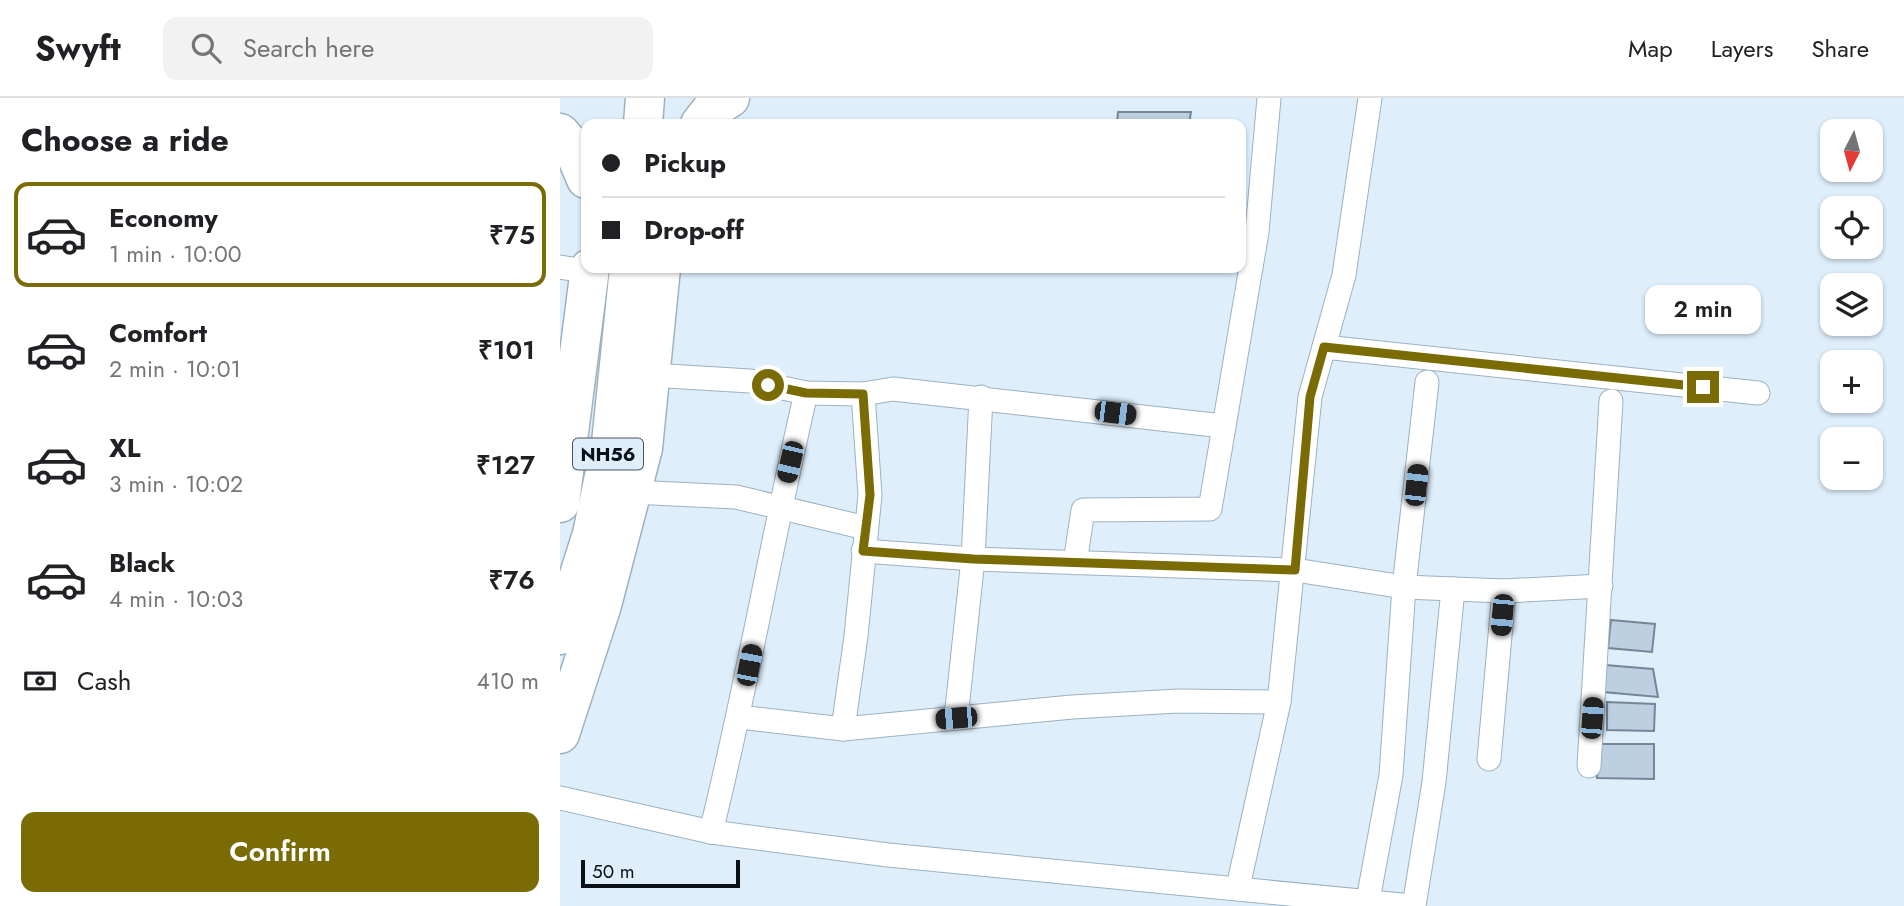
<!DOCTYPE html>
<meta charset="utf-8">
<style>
:root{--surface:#fff;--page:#f2f2f2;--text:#202124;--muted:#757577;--line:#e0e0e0;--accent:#7a6b04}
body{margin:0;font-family:Jost,sans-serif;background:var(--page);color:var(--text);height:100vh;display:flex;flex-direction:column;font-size:26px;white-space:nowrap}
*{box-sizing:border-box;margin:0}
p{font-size:23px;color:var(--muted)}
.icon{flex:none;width:38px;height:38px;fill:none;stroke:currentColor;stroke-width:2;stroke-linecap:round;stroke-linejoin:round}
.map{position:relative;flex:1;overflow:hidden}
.drawer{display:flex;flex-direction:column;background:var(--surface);width:560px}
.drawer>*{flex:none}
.banner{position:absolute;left:21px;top:21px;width:665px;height:154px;border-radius:14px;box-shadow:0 2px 5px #0004;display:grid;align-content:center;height:154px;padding:0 21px;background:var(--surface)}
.needle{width:46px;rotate:186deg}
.controls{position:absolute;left:1260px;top:21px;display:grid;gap:14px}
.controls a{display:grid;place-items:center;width:63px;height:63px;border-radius:14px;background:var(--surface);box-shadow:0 2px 5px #0004;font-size:35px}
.scale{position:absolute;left:21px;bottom:18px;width:159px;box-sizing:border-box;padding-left:7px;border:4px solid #091016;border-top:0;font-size:19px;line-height:24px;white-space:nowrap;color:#091016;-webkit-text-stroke:5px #deeefb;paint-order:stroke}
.end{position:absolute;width:32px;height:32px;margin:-16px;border:9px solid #7a6b04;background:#fff;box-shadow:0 0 0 4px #fff}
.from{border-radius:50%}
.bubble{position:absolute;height:49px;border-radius:14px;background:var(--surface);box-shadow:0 2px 5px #0004;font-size:23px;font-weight:600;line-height:49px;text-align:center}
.car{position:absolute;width:21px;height:42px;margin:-21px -10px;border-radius:9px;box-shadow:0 0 5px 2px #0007;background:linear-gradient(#222 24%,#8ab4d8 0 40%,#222 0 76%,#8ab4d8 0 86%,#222 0)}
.banner b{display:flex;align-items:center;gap:24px;height:66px;font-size:26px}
.banner b+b{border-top:2px solid var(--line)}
.banner i{width:18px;height:18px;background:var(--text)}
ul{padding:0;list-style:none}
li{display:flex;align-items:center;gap:21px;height:105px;margin:0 14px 10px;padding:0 7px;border:4px solid transparent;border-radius:14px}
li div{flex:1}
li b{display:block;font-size:26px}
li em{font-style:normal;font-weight:600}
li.active{border-color:var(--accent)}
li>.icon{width:63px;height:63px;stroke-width:1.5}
h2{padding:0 21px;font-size:32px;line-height:84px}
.pay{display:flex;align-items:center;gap:18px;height:77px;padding:0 21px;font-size:26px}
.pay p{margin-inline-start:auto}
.action{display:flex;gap:14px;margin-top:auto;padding:14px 21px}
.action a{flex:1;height:80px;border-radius:14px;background:var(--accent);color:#fff;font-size:28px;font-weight:600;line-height:80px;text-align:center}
header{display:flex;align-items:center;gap:42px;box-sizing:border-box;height:98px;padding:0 35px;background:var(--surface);border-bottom:2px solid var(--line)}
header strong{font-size:33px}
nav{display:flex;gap:38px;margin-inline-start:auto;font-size:24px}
.search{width:490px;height:63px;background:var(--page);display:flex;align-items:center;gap:18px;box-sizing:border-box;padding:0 24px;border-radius:14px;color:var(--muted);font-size:26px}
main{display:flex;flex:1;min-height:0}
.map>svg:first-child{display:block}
.building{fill:#bdd0e1;stroke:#758796;stroke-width:2}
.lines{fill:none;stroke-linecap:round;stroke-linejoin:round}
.street-casing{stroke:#9db1c0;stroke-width:25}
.highway-casing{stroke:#9db1c0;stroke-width:41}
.street{stroke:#fff;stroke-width:23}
.highway{stroke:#fff;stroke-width:38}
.route{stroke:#7a6b04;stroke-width:9}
.labels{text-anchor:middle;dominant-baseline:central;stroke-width:5;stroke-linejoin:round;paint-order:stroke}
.shield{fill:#deeefb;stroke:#49535b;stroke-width:2}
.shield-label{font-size:19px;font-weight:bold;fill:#091016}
</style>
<header>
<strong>Swyft</strong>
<div class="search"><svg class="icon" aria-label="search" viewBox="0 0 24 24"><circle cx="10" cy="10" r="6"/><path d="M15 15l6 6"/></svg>Search here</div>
<nav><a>Map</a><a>Layers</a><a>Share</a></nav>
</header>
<main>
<section class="drawer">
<h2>Choose a ride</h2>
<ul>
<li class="active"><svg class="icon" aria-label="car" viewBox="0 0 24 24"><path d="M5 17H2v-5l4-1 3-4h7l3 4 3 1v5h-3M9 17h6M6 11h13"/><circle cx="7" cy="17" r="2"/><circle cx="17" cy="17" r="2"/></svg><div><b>Economy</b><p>1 min · 10:00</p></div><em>₹75</em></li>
<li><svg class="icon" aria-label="car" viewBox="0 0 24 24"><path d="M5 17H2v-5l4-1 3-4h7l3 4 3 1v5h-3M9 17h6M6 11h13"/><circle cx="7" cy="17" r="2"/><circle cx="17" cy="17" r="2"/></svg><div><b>Comfort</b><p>2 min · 10:01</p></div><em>₹101</em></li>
<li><svg class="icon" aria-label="car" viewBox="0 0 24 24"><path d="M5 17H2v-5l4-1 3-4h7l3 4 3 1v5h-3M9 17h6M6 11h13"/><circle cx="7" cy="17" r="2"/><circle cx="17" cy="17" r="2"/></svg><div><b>XL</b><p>3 min · 10:02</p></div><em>₹127</em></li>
<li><svg class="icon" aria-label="car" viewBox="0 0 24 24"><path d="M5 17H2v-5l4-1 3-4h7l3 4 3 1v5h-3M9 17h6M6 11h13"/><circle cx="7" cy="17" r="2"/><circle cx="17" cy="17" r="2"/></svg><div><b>Black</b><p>4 min · 10:03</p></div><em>₹76</em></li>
</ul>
<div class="pay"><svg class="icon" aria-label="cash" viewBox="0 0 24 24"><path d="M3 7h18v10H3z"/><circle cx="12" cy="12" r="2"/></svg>Cash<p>410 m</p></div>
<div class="action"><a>Confirm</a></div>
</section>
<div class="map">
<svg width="1344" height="808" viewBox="0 0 1344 808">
<rect width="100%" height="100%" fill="#deeefb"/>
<!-- building -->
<g class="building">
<path d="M558 14H631L629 26H557Z"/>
<path d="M1051 522 1095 526 1092 554 1048 550Z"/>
<path d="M1045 567 1093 571 1098 599 1043 594Z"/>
<path d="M1047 604 1095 606 1094 633 1047 632Z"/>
<path d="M1038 646H1094V681L1037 680Z"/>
</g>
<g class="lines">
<!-- street casing -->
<g class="street-casing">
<g id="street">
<path d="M0 169 30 174"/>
<path d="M764 249 1198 295"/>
<path d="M91 277 190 283 246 295 303 296 333 291 663 328"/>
<path d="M72 394 176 399 306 430"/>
<path d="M303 453 413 461 735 472 844 489 944 493 1041 488"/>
<path d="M515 465 523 412 650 411 697 134 709 0"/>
<path d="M179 619 283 631 512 609 618 603 719 604"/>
<path d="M396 620 413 461 421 299"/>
<path d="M283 631 296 538 310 397 303 296"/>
<path d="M929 661 944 493"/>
<path d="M1029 668 1051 303"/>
<path d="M0 700 151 734 328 757 852 808"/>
<path d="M151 734C187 589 212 441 246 295"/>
<path d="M678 789 719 604 750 299 784 177 810 0"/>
<path d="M808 802 831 677 844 489 867 284"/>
<path d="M854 808 874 684 893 491"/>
</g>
</g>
<!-- highway casing -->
<g class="highway-casing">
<g id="highway">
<path d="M83 26 85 0"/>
<path d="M140 26 151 12 170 0"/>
<path d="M0 35 13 50 26 81"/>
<path d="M0 405 30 170"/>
<path d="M0 537 32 436 51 345 69 170"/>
<path d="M0 636 42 507 83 350 101 170"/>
</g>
</g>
<!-- street -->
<use href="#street" class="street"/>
<!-- highway -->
<use href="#highway" class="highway"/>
</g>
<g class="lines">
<!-- route -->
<path class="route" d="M208 287 246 295 303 296 310 397 303 453 413 461 735 472 750 299 764 249 1143 289"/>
</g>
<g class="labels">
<!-- shield labels -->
<rect class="shield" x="13" y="340.5" width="70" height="31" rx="5"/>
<g class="shield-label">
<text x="48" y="356">NH56</text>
</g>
</g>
</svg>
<div class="controls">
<a><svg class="needle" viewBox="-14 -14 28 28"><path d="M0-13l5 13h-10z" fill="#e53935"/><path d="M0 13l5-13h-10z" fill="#757577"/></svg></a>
<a><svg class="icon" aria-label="locate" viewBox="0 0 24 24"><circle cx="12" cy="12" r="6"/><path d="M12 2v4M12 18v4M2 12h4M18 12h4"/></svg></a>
<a><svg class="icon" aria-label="layers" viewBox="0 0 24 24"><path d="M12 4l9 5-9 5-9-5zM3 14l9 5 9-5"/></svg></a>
<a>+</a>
<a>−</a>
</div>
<div class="scale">50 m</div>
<i class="end from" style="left:208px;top:287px"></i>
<i class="end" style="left:1143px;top:289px"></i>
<div class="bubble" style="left:1085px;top:187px;width:116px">2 min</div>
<i class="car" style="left:555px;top:315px;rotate:97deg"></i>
<i class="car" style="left:230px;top:364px;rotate:193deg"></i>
<i class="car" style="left:856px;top:387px;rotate:6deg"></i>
<i class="car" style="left:942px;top:517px;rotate:185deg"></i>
<i class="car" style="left:189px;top:567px;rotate:11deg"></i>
<i class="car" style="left:396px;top:620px;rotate:265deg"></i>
<i class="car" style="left:1032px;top:620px;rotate:4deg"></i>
<div class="banner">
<b><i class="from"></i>Pickup</b>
<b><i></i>Drop-off</b>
</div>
</div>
</main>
